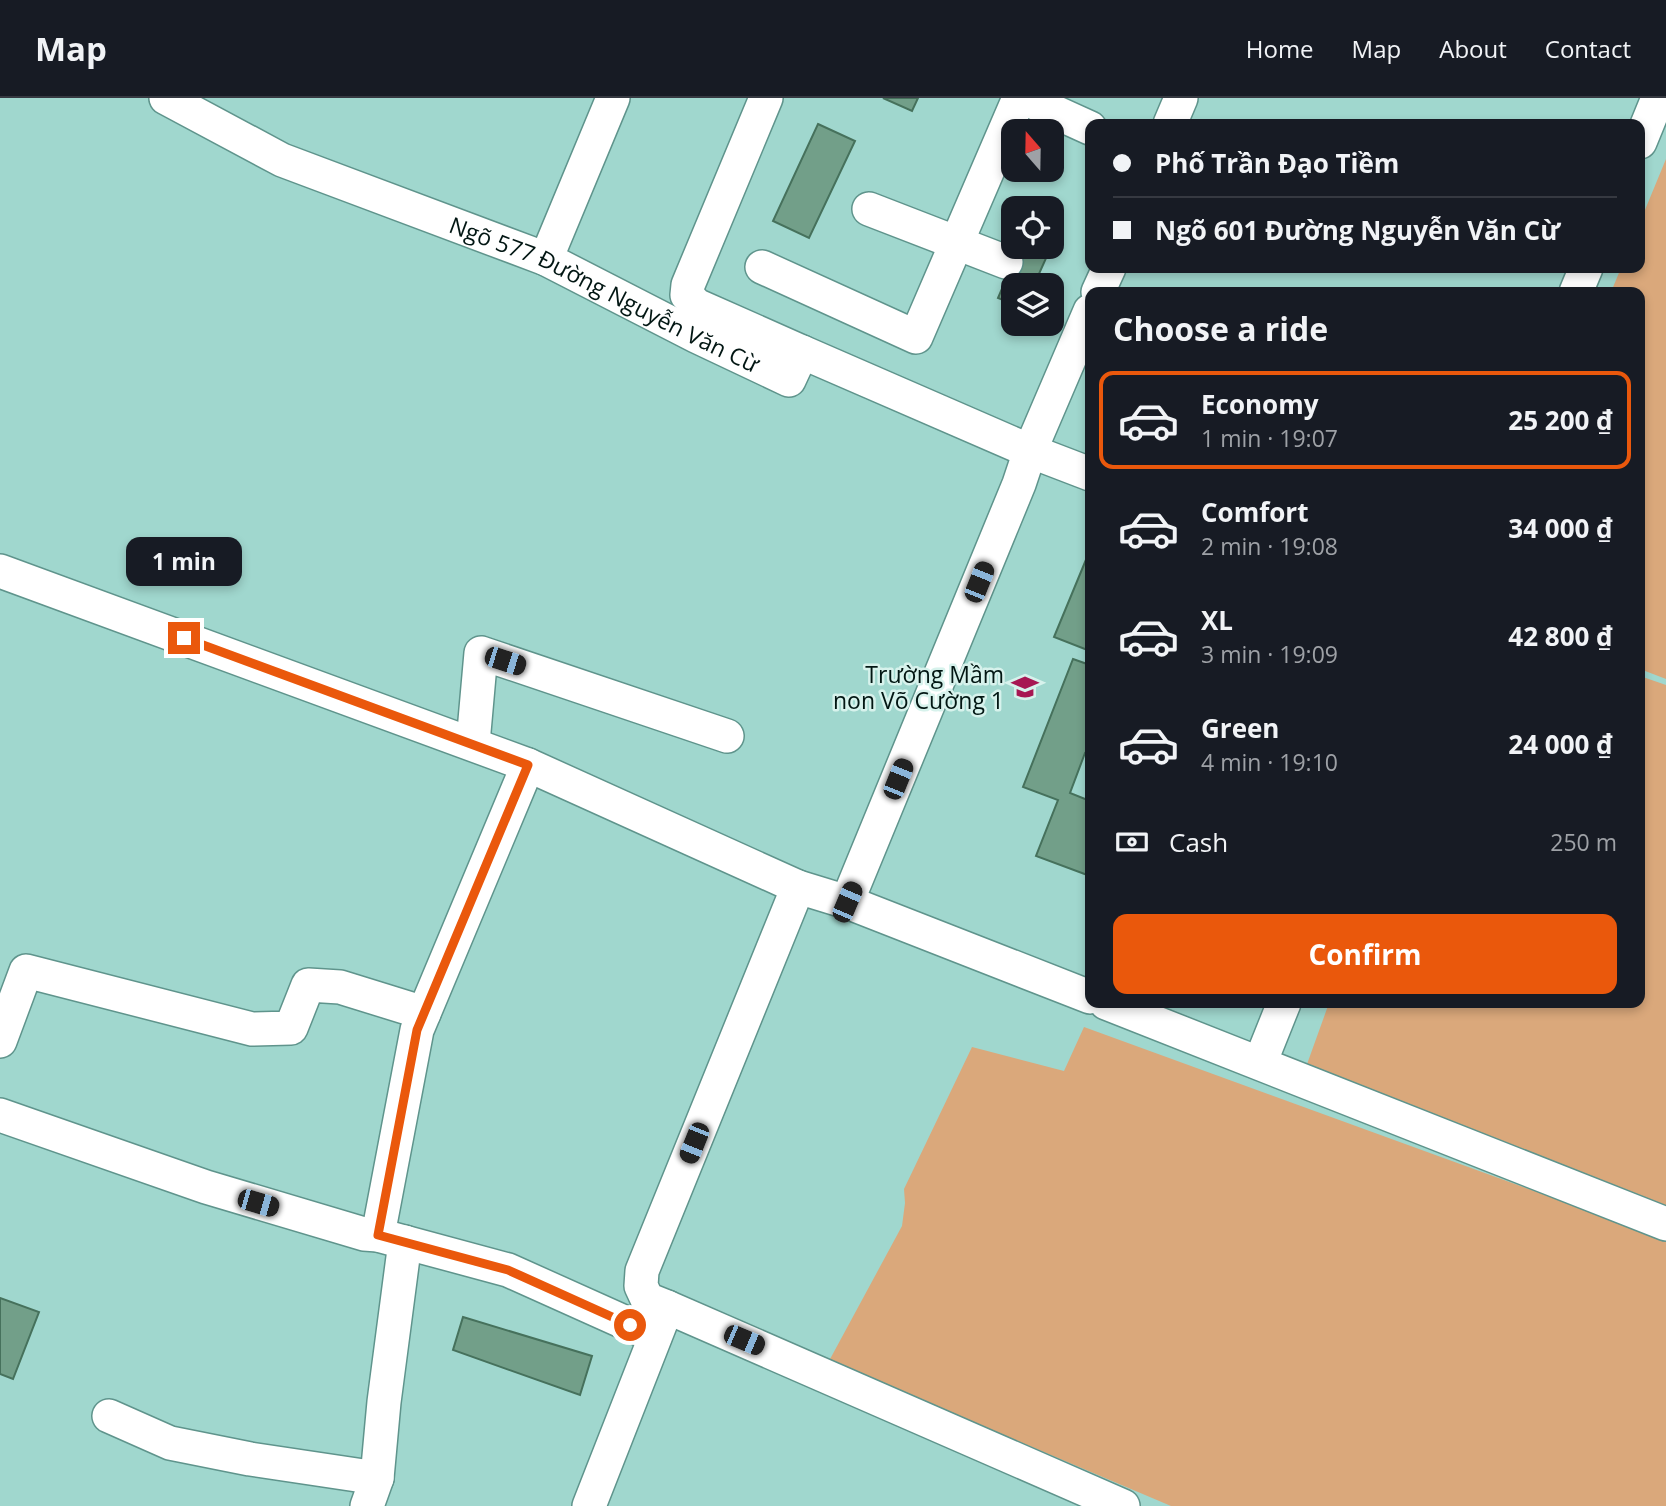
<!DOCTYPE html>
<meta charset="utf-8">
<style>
:root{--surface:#171b24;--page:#242831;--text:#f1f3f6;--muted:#9ea1a6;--line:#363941;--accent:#ea580c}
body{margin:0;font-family:"Open Sans",sans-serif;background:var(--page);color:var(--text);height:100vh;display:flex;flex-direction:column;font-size:26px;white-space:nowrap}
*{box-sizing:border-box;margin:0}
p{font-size:23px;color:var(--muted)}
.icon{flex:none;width:38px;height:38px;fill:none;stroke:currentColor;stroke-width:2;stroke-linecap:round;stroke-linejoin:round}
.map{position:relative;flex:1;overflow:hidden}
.panel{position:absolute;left:1085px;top:189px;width:560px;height:721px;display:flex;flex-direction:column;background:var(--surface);border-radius:14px;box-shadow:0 4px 10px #0003}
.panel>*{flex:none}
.hud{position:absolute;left:1085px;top:21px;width:560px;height:154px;border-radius:14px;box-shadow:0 4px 10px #0003;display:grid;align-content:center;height:154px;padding:0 28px;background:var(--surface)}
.needle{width:46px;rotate:340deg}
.buttons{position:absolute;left:1001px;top:21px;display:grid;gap:14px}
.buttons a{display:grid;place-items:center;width:63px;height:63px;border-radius:14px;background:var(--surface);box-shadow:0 4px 10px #0003;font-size:35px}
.end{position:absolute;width:32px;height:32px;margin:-16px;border:9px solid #ea580c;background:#fff;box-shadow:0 0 0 4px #fff}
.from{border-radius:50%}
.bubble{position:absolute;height:49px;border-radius:14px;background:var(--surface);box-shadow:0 4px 10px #0003;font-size:23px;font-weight:700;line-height:49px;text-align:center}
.car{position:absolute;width:21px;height:42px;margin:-21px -10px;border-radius:9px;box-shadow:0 0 5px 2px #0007;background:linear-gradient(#222 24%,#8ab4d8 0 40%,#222 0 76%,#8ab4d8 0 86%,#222 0)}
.hud b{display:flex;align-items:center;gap:24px;height:66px;font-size:26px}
.hud b+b{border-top:2px solid var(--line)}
.hud i{width:18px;height:18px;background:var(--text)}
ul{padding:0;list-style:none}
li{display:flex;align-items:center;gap:21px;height:98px;margin:0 14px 10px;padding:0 14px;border:4px solid transparent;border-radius:14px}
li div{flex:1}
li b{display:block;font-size:26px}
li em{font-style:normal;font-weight:700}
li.active{border-color:var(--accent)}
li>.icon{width:63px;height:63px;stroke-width:1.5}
h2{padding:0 28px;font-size:32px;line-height:84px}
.pay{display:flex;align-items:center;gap:18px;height:77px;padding:0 28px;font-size:26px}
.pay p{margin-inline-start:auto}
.cta{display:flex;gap:14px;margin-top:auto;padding:14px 28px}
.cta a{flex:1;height:80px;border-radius:14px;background:var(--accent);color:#fff;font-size:28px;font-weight:700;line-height:80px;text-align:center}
header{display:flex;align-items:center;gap:42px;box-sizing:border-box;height:98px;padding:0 35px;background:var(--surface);border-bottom:2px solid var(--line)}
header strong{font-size:33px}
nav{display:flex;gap:38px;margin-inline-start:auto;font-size:24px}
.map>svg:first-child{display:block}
.green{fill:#daa87b}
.building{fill:#729f89;stroke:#46715c;stroke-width:2}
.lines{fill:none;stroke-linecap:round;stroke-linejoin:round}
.minor-casing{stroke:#5f948c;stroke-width:36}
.minor{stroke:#fff;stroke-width:33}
.route{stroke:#ea580c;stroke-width:9}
.labels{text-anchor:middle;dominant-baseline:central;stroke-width:5;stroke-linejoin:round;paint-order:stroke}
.street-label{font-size:23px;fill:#021613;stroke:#d7f2ec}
.poi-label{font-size:23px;fill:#021613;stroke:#d7f2ec;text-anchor:end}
</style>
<header>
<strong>Map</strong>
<nav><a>Home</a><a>Map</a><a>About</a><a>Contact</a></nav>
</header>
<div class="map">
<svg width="1666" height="1408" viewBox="0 0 1666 1408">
<rect width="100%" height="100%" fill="#a0d7ce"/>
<!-- green -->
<g class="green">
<path d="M1666 61V581L1640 571V194H1611L1621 170H1640V124Z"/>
<path d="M1640 578 1666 587V1113L1306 969 1329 905H1640Z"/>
<path d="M1084 929 1666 1141V1408H1171L829 1263 902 1128 905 1105 904 1091 972 949 1064 973Z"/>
</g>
<!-- building -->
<g class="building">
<path d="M883 0H918L912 13Z"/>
<path d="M818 26 855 43 809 140 773 123Z"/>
<path d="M1052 122 1061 126 1052 146Z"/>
<path d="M1020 149H1051L1034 187H1013V206L998 200Z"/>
<path d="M1090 452V553L1054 539Z"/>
<path d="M1073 561 1090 567V657L1085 655 1070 695 1090 703V778L1036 758 1058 702 1023 689Z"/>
<path d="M0 1200 39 1214 13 1281 0 1276Z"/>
<path d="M463 1219 592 1258 580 1297 453 1252Z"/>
</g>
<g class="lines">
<!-- minor casing -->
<g class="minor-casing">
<g id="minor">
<path id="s1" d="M166 0 282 62 546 161 696 238 789 282 802 254 1030 353 1090 376"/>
<path d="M766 0 688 187 687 197 696 207 802 254"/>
<path d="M1024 0 1090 30"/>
<path d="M1170 26 1181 0"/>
<path d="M1640 44 1658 0"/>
<path d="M869 111 1006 164"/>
<path d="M546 161 613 0"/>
<path d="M762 169 916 239 1019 0"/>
<path d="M1098 194 1109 170"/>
<path d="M1576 194 1586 170"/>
<path d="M0 473 528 667 798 789 847 804 1090 899"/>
<path d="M473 645 481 555 727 638"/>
<path d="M847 804 1019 386 1030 353 1090 213"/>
<path d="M1106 905 1666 1126"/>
<path d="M0 943 26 873 252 931 291 930 308 887 340 889 424 915"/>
<path d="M1260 965 1284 905"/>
<path d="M0 1017 206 1089 364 1136 378 1137 508 1172 655 1238"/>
<path d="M378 1137 417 932 528 667"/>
<path d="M667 1209 1123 1408"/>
<path d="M109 1318 170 1345 250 1361 377 1380"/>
<path d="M367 1408 377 1380 384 1304 405 1144"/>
<path d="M589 1408 667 1209 647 1201 641 1188 642 1173 798 789"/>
</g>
</g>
<!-- minor -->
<use href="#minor" class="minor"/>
</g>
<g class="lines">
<!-- route -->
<path class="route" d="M184 540 528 667 417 932 378 1137 508 1172 630 1227"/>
</g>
<!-- icons -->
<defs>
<g id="school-bare" transform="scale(2.1)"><path d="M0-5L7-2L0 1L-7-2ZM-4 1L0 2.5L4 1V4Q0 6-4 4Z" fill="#a71753" stroke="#d7f2ec" stroke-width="2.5" paint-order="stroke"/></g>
</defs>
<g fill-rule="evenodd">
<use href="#school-bare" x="1025" y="589"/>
</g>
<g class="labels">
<!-- street labels -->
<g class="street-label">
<text stroke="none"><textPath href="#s1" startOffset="481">Ngõ 577 Đường Nguyễn Văn Cừ</textPath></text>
</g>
<!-- poi labels -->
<g class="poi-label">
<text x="1004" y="576">Trường Mầm<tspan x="1004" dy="26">non Võ Cường 1</tspan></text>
</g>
</g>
</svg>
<div class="buttons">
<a><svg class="needle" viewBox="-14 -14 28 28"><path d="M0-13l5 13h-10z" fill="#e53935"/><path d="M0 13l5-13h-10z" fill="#9ea1a6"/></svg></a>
<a><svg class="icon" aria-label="locate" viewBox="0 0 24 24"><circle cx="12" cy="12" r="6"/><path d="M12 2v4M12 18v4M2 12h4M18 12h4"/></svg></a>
<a><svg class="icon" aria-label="layers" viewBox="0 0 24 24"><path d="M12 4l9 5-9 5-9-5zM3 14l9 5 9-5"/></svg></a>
</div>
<i class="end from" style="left:630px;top:1227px"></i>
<i class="end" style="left:184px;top:540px"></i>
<div class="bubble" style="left:126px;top:439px;width:116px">1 min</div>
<i class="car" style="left:979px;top:484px;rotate:22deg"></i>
<i class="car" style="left:505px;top:563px;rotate:108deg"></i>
<i class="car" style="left:898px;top:681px;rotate:22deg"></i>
<i class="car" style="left:847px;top:804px;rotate:23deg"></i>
<i class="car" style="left:694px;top:1045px;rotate:202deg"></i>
<i class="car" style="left:258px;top:1105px;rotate:106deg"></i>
<i class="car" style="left:744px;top:1242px;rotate:113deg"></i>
<div class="hud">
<b><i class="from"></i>Phố Trần Đạo Tiềm</b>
<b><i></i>Ngõ 601 Đường Nguyễn Văn Cừ</b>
</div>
<section class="panel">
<h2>Choose a ride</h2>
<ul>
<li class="active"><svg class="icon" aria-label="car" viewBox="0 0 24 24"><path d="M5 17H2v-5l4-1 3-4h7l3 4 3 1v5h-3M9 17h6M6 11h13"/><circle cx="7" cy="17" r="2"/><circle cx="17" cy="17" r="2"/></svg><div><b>Economy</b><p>1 min · 19:07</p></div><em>25 200 ₫</em></li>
<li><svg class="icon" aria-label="car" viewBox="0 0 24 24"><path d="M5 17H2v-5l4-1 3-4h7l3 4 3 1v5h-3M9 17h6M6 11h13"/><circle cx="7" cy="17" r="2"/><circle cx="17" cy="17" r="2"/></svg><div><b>Comfort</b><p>2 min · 19:08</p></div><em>34 000 ₫</em></li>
<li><svg class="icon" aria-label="car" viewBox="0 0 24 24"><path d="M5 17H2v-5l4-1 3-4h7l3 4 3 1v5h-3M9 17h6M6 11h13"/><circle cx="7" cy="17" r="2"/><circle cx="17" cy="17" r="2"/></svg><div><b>XL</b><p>3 min · 19:09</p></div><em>42 800 ₫</em></li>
<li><svg class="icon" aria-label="car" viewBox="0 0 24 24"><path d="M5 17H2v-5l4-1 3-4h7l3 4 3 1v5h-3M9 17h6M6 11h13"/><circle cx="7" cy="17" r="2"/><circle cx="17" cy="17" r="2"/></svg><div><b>Green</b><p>4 min · 19:10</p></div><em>24 000 ₫</em></li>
</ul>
<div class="pay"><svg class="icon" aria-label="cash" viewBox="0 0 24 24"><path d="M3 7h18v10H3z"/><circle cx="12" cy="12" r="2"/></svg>Cash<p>250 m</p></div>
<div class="cta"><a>Confirm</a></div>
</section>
</div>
